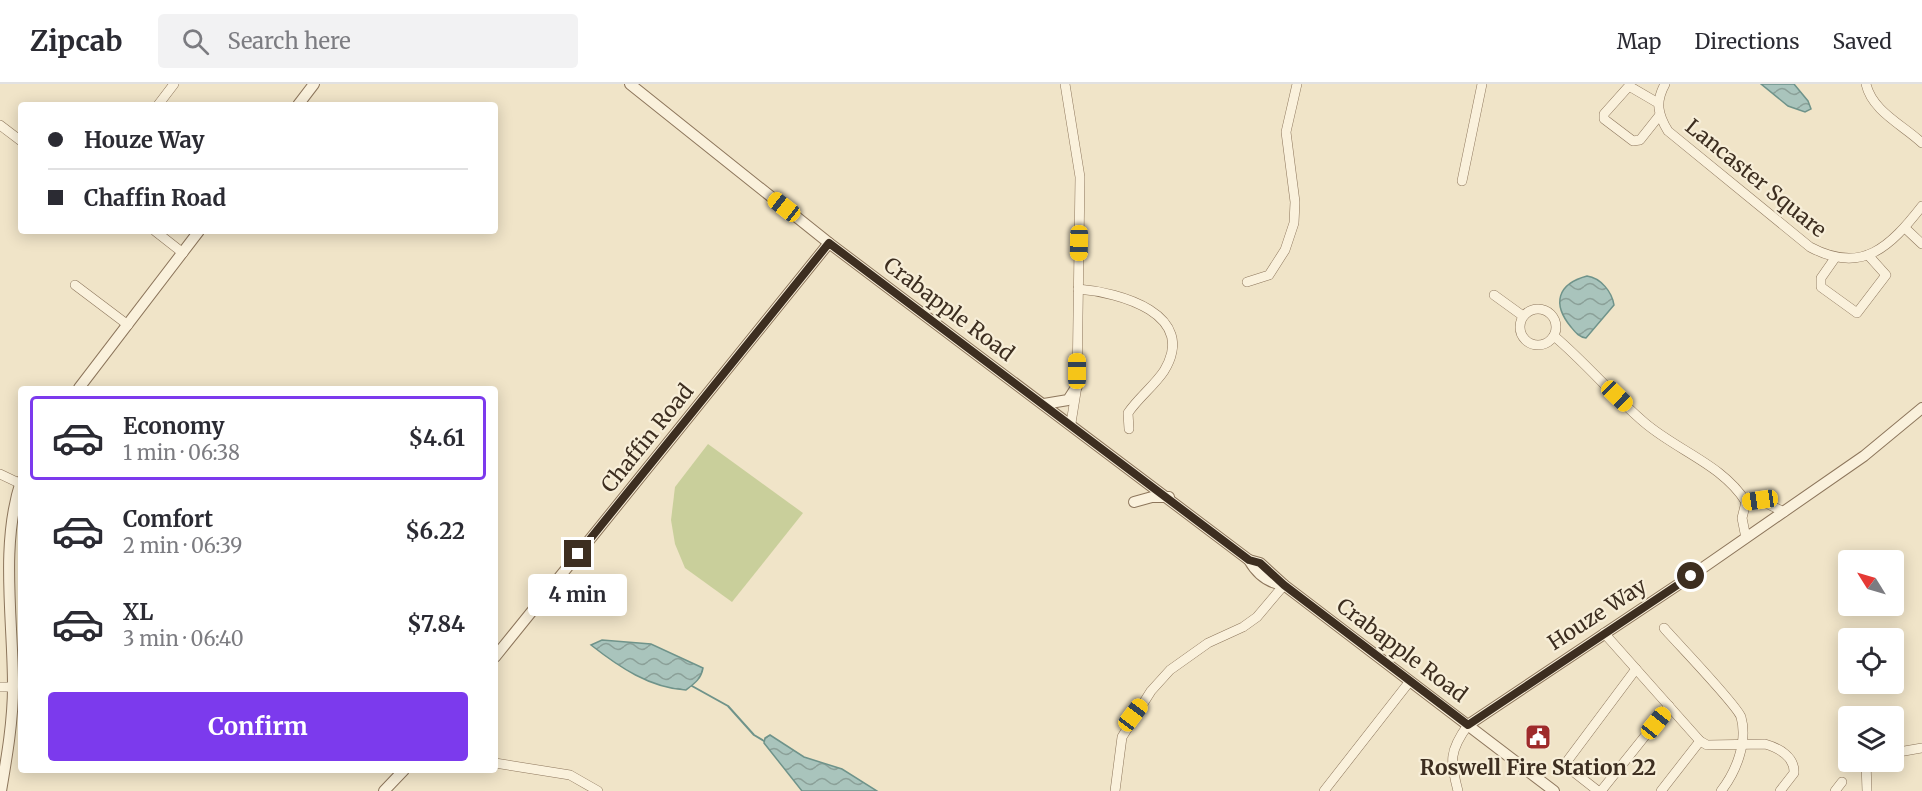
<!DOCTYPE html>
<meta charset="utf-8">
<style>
:root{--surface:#fff;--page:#f2f2f3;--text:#2b2b33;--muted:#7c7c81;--line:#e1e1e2;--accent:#7c3aed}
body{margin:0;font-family:Merriweather,serif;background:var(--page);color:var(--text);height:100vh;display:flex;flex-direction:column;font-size:22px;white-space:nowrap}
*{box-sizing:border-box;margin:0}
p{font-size:20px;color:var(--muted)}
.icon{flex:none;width:33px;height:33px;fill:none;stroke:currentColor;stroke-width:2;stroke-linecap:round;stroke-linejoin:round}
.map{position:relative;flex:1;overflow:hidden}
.details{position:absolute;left:18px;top:302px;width:480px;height:387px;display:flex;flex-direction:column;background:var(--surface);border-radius:6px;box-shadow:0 3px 15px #0003}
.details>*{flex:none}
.guide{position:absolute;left:18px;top:18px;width:480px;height:132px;border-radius:6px;box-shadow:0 3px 15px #0003;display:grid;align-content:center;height:132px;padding:0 30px;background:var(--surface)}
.needle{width:39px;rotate:307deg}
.buttons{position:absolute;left:1838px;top:466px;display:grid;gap:12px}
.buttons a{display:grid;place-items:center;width:66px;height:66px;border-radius:6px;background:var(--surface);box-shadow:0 3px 15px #0003;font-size:30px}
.end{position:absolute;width:27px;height:27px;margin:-14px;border:8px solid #3d2e20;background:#fff;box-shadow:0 0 0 3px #fff}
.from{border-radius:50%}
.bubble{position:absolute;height:42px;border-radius:6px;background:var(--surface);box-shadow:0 3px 15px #0003;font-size:20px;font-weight:700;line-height:42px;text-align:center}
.car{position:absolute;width:18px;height:36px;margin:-18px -9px;border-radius:8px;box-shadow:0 0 4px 2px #0007;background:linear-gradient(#f5c518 24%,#345 0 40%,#f5c518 0 76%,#345 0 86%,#f5c518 0)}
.guide b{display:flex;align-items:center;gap:21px;height:57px;font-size:22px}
.guide b+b{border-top:2px solid var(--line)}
.guide i{width:15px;height:15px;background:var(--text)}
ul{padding:10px 0 0;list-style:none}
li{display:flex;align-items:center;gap:18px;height:84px;margin:0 12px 9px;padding:0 18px;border:3px solid transparent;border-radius:6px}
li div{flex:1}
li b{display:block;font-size:22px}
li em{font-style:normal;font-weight:700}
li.current{border-color:var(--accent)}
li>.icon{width:54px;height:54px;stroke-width:1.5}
.primary-button{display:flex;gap:12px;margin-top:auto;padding:12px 30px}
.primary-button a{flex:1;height:69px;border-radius:6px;background:var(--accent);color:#fff;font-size:24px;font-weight:700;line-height:69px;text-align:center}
header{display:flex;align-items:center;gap:36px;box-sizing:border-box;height:84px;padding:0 30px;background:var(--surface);border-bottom:2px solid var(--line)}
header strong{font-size:28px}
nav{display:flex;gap:33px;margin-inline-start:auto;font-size:21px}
.search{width:420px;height:54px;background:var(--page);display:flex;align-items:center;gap:15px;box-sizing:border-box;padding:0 21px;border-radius:6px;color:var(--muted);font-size:22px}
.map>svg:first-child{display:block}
.pitch{fill:#c9cf9b}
.water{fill:url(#water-waves);stroke:#6f938a;stroke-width:1.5}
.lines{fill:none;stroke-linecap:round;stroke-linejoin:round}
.stream{stroke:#6f938a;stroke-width:2}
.minor-casing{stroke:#8d765c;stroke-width:10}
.tertiary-casing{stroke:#8d765c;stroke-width:12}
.minor{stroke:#faf1dc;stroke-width:9}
.tertiary{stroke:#faf1dc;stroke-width:10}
.route{stroke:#3d2e20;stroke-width:8}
.labels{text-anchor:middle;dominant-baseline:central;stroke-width:4.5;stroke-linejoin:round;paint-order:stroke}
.street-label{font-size:21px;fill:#3d2e20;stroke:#f7eed8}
.poi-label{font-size:21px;font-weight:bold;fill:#3d2e20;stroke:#f7eed8}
</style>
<header>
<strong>Zipcab</strong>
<div class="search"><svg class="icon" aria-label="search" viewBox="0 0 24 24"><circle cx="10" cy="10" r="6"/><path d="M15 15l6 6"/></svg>Search here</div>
<nav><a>Map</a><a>Directions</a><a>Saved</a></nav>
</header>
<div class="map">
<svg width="1922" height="707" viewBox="0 0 1922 707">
<defs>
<pattern id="water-waves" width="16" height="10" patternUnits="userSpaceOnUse" patternTransform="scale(1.5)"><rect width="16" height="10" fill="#a9c4bc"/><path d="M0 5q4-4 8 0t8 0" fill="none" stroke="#8ba098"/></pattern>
</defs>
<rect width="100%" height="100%" fill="#f0e4c8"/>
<!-- pitch -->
<path class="pitch" d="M708 360 803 429 732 518 685 484 675 460 671 436 675 403Z"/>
<!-- water -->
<g class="water">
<path d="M1761 0H1794L1808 17 1811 25 1805 28 1788 22Z"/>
<path d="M1587 192C1601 194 1612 208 1614 221L1586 254C1579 253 1576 249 1571 243 1552 220 1557 200 1587 192Z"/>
<path d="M602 556 651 560 703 584C701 595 695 599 686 606 650 604 619 583 591 561Z"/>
<path d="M770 651 804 673 842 685 877 707H802L764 659 765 654Z"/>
</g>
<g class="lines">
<!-- stream -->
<path class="stream" d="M692 602 728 622 754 651 764 657"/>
<!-- minor casing -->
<g class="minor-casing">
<g id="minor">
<path d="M1065 0 1080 93 1077 302 1071 339"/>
<path d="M1665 0C1655 18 1658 31 1668 47L1810 163C1862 191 1890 163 1922 122"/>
<path d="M1866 0C1872 27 1903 41 1922 59"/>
<path d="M1658 19 1629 2 1604 30V35L1633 57 1640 56 1659 32"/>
<path d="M158 21 174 0"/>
<path d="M0 41 21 57"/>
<path d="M1462 97 1482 0"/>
<path d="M1905 144 1922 160"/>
<path d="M155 147 183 169"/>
<path d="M1835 174 1821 194V203L1857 229 1886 191 1868 171"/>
<path d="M1247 198 1269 191 1285 166 1294 139 1295 118 1286 48 1297 0"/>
<path d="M75 201 128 241"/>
<path d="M1078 205C1119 208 1199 230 1164 287 1154 302 1138 314 1128 329L1129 345"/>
<path d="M1494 211 1523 232"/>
<circle cx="1538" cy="243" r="18"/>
<path d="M1554 252C1586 279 1613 312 1645 339 1678 367 1723 381 1746 418"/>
<path d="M0 390 21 400"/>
<path d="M1746 454 1742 434 1746 418 1760 416 1784 428"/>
<path d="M1664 544C1676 558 1737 621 1741 633 1748 658 1736 688 1721 707"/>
<path d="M1604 549 1700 657 1707 661 1765 660C1779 664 1795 673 1794 689L1780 707"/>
<path d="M0 603H13"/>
<path d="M1893 669 1922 664"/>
<path d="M1866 678 1867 707"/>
<path d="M495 679 570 691 598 707"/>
<path d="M1115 707 1122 653 1151 607 1170 586 1208 559 1243 543 1257 533 1284 501"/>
<path d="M1324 707 1410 597"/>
<path d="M1458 707C1450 677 1449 667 1468 641"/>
<path d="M1598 707 1570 685 1568 676 1636 585"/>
<path d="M1601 707 1669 622"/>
<path d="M1661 707 1700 657"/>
<path d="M1835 707 1842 698"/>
</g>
</g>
<!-- tertiary casing -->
<g class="tertiary-casing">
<g id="tertiary">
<path d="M630 0 829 159 1249 476C1257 490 1267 499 1284 501"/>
<path d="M298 21 314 0"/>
<path d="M79 304 199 147"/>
<path d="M1044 320 1068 316 1077 302"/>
<path d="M1134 418 1152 413H1169"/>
<path d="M1249 476 1260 479 1284 501 1554 707"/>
<path d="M495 573 829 159"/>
<path d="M1468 641 1691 492 1864 372 1922 324"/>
<path d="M1 707C7 672 13 637 13 602 13 535 0 461 21 397"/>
<path d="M384 707 404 686"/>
</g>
</g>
<!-- minor -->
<use href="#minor" class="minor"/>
<!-- tertiary -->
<use href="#tertiary" class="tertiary"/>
</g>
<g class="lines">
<!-- route -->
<path class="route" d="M578 470 829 159 1249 476 1260 479 1284 501 1468 641 1691 492"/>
</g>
<!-- icons -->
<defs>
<g id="civic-square" transform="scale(1.35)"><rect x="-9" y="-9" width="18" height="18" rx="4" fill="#9e2a2b" stroke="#f7eed8"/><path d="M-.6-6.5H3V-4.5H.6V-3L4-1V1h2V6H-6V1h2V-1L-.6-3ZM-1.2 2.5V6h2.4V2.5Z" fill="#fff"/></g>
</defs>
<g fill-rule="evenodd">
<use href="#civic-square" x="1538" y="653"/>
</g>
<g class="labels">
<!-- street labels -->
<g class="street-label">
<text transform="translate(1756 94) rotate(39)">Lancaster Square</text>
<text transform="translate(949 225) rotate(37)">Crabapple Road</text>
<text transform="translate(647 354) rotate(-51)">Chaffin Road</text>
<text transform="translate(1597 530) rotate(-33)">Houze Way</text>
<text transform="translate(1402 566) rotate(37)">Crabapple Road</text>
</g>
<!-- poi labels -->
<g class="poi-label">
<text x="1538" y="683">Roswell Fire Station 22</text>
</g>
</g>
</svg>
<div class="buttons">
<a><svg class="needle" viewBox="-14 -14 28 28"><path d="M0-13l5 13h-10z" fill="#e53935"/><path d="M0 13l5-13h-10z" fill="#7c7c81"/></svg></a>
<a><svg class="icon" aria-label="locate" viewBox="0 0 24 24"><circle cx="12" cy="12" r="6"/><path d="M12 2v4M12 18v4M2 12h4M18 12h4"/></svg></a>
<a><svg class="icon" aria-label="layers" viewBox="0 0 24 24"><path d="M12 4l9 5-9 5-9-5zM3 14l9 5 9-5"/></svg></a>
</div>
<i class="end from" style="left:1691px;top:492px"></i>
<i class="end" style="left:578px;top:470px"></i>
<div class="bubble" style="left:528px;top:490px;width:99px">4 min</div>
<i class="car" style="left:784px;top:123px;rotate:308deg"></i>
<i class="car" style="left:1079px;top:159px;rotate:181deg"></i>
<i class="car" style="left:1077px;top:287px;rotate:0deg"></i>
<i class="car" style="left:1617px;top:312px;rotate:134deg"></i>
<i class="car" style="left:1760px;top:416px;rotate:262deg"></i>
<i class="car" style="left:1133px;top:631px;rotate:37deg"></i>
<i class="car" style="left:1656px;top:639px;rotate:39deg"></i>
<div class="guide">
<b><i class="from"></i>Houze Way</b>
<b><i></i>Chaffin Road</b>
</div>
<section class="details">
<ul>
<li class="current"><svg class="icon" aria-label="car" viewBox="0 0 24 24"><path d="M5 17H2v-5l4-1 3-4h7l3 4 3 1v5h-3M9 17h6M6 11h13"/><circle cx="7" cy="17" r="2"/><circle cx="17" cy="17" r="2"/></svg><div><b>Economy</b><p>1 min · 06:38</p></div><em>$4.61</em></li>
<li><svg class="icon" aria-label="car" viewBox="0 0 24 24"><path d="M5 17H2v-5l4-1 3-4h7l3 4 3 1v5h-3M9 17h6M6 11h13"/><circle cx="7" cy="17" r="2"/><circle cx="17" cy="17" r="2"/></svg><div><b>Comfort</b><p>2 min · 06:39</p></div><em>$6.22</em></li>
<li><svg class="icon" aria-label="car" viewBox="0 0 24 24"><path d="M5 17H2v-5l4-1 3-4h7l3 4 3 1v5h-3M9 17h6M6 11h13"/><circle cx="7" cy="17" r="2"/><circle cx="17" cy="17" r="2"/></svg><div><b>XL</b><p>3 min · 06:40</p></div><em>$7.84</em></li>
</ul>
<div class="primary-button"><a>Confirm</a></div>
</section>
</div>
